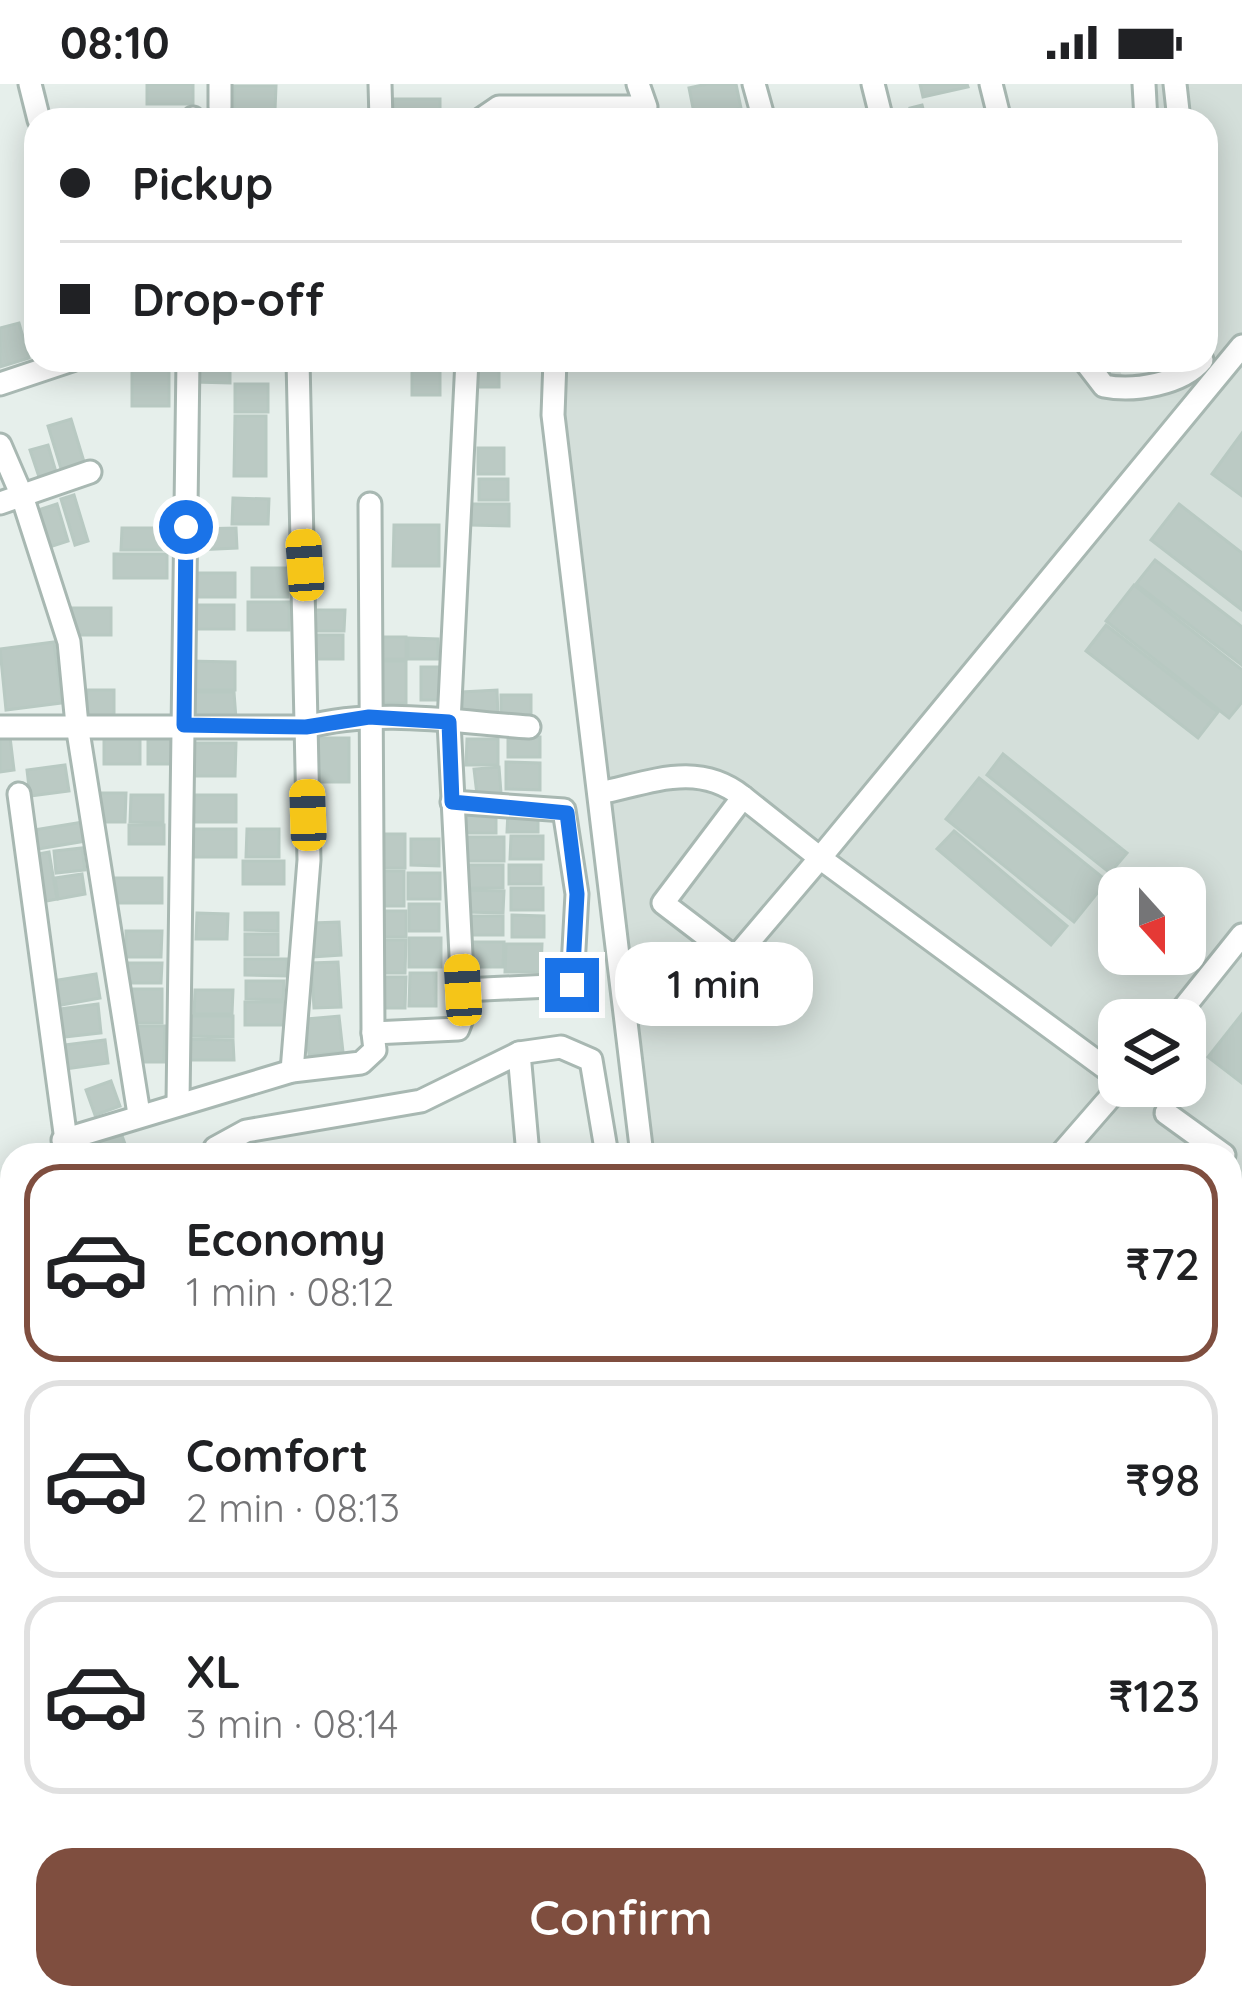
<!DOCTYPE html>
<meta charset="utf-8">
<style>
:root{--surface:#fff;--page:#f2f2f2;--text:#202124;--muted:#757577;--line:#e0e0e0;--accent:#7f4e3f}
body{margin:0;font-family:Quicksand,sans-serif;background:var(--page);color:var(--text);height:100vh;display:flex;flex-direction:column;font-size:45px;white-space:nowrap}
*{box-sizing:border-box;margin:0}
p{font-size:39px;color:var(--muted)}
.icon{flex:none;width:66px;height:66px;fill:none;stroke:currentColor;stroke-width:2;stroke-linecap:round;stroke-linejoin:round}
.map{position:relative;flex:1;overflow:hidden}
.side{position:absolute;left:0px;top:1059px;width:1242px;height:867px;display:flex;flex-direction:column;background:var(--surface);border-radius:36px 36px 0 0;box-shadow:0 6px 30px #0003}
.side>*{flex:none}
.banner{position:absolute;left:24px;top:24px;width:1194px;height:264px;border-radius:36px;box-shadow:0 6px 30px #0003;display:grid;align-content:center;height:264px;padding:0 36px;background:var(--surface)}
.needle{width:78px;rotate:159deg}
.controls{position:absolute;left:1098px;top:783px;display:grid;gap:24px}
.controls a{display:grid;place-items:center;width:108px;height:108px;border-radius:24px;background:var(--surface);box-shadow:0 6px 30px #0003;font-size:60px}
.end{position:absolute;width:54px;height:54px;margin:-27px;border:15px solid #1a73e8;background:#fff;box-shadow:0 0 0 6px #fff}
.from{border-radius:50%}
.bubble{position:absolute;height:84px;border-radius:36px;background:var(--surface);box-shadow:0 6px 30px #0003;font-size:39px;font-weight:600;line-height:84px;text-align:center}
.car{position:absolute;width:36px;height:72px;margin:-36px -18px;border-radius:15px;box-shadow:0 0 9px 3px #0007;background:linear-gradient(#f5c518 24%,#345 0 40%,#f5c518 0 76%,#345 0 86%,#f5c518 0)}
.banner b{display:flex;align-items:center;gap:42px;height:114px;font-size:45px}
.banner b+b{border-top:3px solid var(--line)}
.banner i{width:30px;height:30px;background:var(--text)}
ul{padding:21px 0 0;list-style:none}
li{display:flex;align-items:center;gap:36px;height:198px;margin:0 24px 18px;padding:0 12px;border:6px solid var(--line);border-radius:36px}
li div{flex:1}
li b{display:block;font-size:45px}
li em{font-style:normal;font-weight:600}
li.selected{border-color:var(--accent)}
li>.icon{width:108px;height:108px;stroke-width:1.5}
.cta{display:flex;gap:24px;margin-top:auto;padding:24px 36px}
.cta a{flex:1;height:138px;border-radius:36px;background:var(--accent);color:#fff;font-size:48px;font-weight:600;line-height:138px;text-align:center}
.status{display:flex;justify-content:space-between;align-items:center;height:84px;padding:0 60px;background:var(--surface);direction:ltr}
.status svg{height:33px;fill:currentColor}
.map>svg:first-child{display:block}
.built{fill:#d4dfda;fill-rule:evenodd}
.building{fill:#bbcac4;stroke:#b8c9c2;stroke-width:3}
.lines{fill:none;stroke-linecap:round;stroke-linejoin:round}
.minor-casing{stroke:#a8b8b2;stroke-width:27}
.minor{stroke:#fff;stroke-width:21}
.route{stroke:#1a73e8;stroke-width:15}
</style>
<div class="status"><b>08:10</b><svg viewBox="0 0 49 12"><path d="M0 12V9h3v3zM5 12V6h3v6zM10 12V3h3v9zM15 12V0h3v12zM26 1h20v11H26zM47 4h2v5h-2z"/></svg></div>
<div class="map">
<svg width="1242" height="1924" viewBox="0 0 1242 1924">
<rect width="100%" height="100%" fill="#e6efeb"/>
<!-- built -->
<path class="built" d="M1157 0H1242V1924H1048L1041 1914H1230V1071H630L548 377 544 297 547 276H1115L1124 296 1206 276V36H1160ZM1119 804H1185V870H1119ZM1119 936H1185V1002H1119Z"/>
<!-- building -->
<g class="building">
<rect x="147" y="0" width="46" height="20"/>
<path d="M707 0H736L741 24 695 34 689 4Z"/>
<path d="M920 0H967L968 3 923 13Z"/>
<path d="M234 2H276L275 26H234Z"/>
<path d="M394 15H440V36H393Z"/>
<path d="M922 21 926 36H913L910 24Z"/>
<path d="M19 239 29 274 0 283V244Z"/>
<path d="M194 276H230V299L194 298Z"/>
<rect x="412" y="276" width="28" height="35"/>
<rect x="467" y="276" width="32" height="27"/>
<rect x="132" y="285" width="37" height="37"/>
<rect x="235" y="300" width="33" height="28"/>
<path d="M235 332H266V392H234Z"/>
<path d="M71 335 85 381 62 388 48 342Z"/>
<path d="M1242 349V412L1212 390Z"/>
<path d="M48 361 56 388 39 393 30 366Z"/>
<rect x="478" y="364" width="26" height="26"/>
<rect x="479" y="395" width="29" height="21"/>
<path d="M74 411 88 457 75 461 61 415Z"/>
<path d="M233 414 269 415 268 440H232Z"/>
<path d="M57 420 68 457 43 465 32 428Z"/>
<path d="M471 420H509V442L471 441Z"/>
<path d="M1179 420 1242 469V526L1151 456Z"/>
<path d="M394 441H439V482H393Z"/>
<path d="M122 444H164V466H121Z"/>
<path d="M236 444 237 464 196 466 195 445Z"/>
<rect x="114" y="470" width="53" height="24"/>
<path d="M1155 476 1242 543V581L1136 500Z"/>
<rect x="252" y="484" width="36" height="29"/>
<rect x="194" y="489" width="41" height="24"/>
<path d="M1134 501 1242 586V618L1229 634 1106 537Z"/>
<rect x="248" y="518" width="41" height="28"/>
<rect x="189" y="521" width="45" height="24"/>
<rect x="71" y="524" width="40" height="27"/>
<path d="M306 526H345L344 547H306Z"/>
<path d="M1106 541 1218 628 1198 654 1086 567Z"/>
<rect x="311" y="551" width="32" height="24"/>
<rect x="375" y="553" width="31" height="22"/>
<path d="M408 554 438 555V575H408Z"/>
<path d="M54 558 62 619 6 626 0 565Z"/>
<path d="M187 577 235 578V606H187Z"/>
<rect x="379" y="577" width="27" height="42"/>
<path d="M421 583H440L439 616H421Z"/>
<rect x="87" y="606" width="27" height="25"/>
<path d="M497 606 498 632 462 634V608Z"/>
<path d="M188 608H234L236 635 187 633Z"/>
<rect x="501" y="611" width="30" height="26"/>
<path d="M148 651H179L178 680H148Z"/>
<path d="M10 653 14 686 0 688V654Z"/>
<path d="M540 653V673H508V654Z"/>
<rect x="104" y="654" width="36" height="26"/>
<path d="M317 654H349V698H316Z"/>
<path d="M467 655H498V681H466Z"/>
<path d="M194 659H236L235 692H194Z"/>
<path d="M1003 670 1127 769 1110 789 987 691Z"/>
<path d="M506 678 540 679V706L506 705Z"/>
<path d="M65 681 69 707 30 712 27 686Z"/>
<path d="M499 683 501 709 477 711 474 685Z"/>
<path d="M979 694 1107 797 1074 838 946 735Z"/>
<path d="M99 709H126L125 738H98Z"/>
<path d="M131 711H163V739L130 738Z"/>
<rect x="191" y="711" width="45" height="27"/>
<rect x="465" y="725" width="31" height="24"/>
<path d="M508 727 538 728V748H507Z"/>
<path d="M83 738 86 757 32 766 28 747Z"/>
<rect x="129" y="741" width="35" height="19"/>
<rect x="189" y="745" width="47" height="28"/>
<path d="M247 745H279V773H246Z"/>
<path d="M954 747 1067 842 1051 861 937 765Z"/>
<rect x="375" y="750" width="30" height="34"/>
<path d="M511 752H543V775H510Z"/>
<rect x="463" y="753" width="41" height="24"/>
<path d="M411 755H439V782L411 781Z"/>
<path d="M82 764 85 786 56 789 54 767Z"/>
<path d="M49 768 57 815 36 819 28 772Z"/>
<rect x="243" y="777" width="41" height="23"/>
<rect x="466" y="781" width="37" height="23"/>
<rect x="509" y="781" width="32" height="19"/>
<path d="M375 787H404V822H374Z"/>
<rect x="408" y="789" width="32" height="26"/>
<path d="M82 790 85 810 58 815 55 794Z"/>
<rect x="111" y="794" width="51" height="25"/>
<rect x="511" y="804" width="32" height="22"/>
<path d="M465 806 504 807 503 829 465 828Z"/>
<rect x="409" y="820" width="30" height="27"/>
<rect x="378" y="827" width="28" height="26"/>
<path d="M197 829 228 830 227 855H196Z"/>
<path d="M245 829H278V847L245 846Z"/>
<path d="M512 831 544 832V853H512Z"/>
<rect x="466" y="832" width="37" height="19"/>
<path d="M339 838 341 871 313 873 312 839Z"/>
<path d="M126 847H162L161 873H126Z"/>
<rect x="245" y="850" width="33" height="21"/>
<rect x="409" y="854" width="32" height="29"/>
<path d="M377 856H406L405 889H377Z"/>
<path d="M467 858H504L503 883H467Z"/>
<path d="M506 860H542L541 888H505Z"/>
<path d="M245 875H287V892L245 891Z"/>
<path d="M338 878 341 923 314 924 311 879Z"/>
<path d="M124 879H162L161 899H124Z"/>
<path d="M410 889H436V922H409Z"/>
<path d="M96 890 100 914 56 922 52 897Z"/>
<path d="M375 893H406L405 924H375Z"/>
<path d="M246 897H284L283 916 246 915Z"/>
<rect x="132" y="905" width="30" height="34"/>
<path d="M195 906H233L232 930H194Z"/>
<path d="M245 918H285L284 941H245Z"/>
<path d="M98 920 101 949 55 954 52 926Z"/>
<path d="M1242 930V999L1208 973Z"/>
<path d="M186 932H233V953L185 952Z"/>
<path d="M339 932 343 968 309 971 305 935Z"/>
<path d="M138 942H165L164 978H137Z"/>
<path d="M185 955 233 956 234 976H184Z"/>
<path d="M105 956 108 979 58 986 56 962Z"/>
<path d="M111 997 120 1022 95 1031 86 1006Z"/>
<path d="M121 1049 129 1071H103L98 1057Z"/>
<path d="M1230 1135 1242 1144V1306L1230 1297Z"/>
<path d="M12 1221V1250L0 1255V1225Z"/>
<path d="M1230 1547 1242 1556V1743L1230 1734Z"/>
<path d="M12 1659V1914H452L455 1924H0V1699Z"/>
<path d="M523 1914H744L750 1924H485Z"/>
</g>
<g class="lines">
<!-- minor casing -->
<g class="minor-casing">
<g id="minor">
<path d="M30 0 39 36"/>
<path d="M380 0 381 36"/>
<path d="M754 0 764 36"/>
<path d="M873 0 882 36"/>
<path d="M991 0 1000 36"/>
<path d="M1144 0 1146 36"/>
<path d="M1175 0 1179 36"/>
<path d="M220 23V0"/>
<path d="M193 36V34"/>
<path d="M480 36 499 23H646L638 0"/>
<path d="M555 276 553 331 642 1071"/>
<path d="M1084 276 1104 302C1134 308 1182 300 1202 276"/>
<path d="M0 300 72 276"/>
<path d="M0 361 22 412 69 558 77 641 139 1030"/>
<path d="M0 419 90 388"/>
<path d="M370 420 373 949"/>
<path d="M0 643H306C377 624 456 638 529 643"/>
<path d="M600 709C652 698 698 677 743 713"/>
<path d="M19 710 68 1071"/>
<path d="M743 713 820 774 735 874 663 819Z"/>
<path d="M452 718 564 726 577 810 572 901 463 906"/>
<path d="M1174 936 1242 851"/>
<path d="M519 969 528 1071"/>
<path d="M292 987 309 776 298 276"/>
<path d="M1119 994 820 774 1242 262"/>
<path d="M178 1018 188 276"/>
<path d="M1166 1029 1224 1071"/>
<path d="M63 1056 292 987 361 979 375 966 373 949 458 945 464 929 449 638 467 276"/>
<path d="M213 1071 215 1064 246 1047 421 1017 519 969 561 963 591 976 607 1071"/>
<path d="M1060 1071 1120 1002"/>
<path d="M0 1293 12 1289"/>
<path d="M1230 1401 1242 1409"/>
<path d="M0 1472 12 1505"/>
<path d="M777 1914 789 1924"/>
<path d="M1109 1914 1122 1924"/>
<path d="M878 1924 890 1914"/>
</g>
</g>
<!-- minor -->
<use href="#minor" class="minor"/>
</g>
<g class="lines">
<!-- route -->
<path class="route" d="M186 443 184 641 306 643 369 633 449 638 452 718 567 729 577 810 572 901"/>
</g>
</svg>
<div class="controls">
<a><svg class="needle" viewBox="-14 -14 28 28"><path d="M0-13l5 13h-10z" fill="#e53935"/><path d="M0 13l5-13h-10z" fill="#757577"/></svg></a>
<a><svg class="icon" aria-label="layers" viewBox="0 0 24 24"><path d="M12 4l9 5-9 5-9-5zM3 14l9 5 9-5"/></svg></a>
</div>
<i class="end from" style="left:186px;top:443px"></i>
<i class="end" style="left:572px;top:901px"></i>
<div class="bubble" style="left:615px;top:858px;width:198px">1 min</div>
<i class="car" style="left:305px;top:481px;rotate:356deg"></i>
<i class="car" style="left:308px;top:731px;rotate:358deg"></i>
<i class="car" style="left:463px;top:906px;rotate:357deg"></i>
<div class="banner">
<b><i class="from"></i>Pickup</b>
<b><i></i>Drop-off</b>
</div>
<section class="side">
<ul>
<li class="selected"><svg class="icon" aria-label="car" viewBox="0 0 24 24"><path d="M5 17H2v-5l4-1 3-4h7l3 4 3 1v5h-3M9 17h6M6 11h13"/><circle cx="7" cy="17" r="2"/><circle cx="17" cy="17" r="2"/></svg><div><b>Economy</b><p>1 min · 08:12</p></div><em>₹72</em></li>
<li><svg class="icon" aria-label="car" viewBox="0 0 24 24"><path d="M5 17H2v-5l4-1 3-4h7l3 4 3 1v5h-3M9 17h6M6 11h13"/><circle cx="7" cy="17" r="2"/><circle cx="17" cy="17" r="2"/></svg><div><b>Comfort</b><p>2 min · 08:13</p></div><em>₹98</em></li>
<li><svg class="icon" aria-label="car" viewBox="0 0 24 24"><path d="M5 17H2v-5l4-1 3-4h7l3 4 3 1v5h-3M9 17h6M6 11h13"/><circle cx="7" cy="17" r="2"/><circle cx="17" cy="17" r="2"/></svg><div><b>XL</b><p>3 min · 08:14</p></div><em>₹123</em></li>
</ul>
<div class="cta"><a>Confirm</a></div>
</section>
</div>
